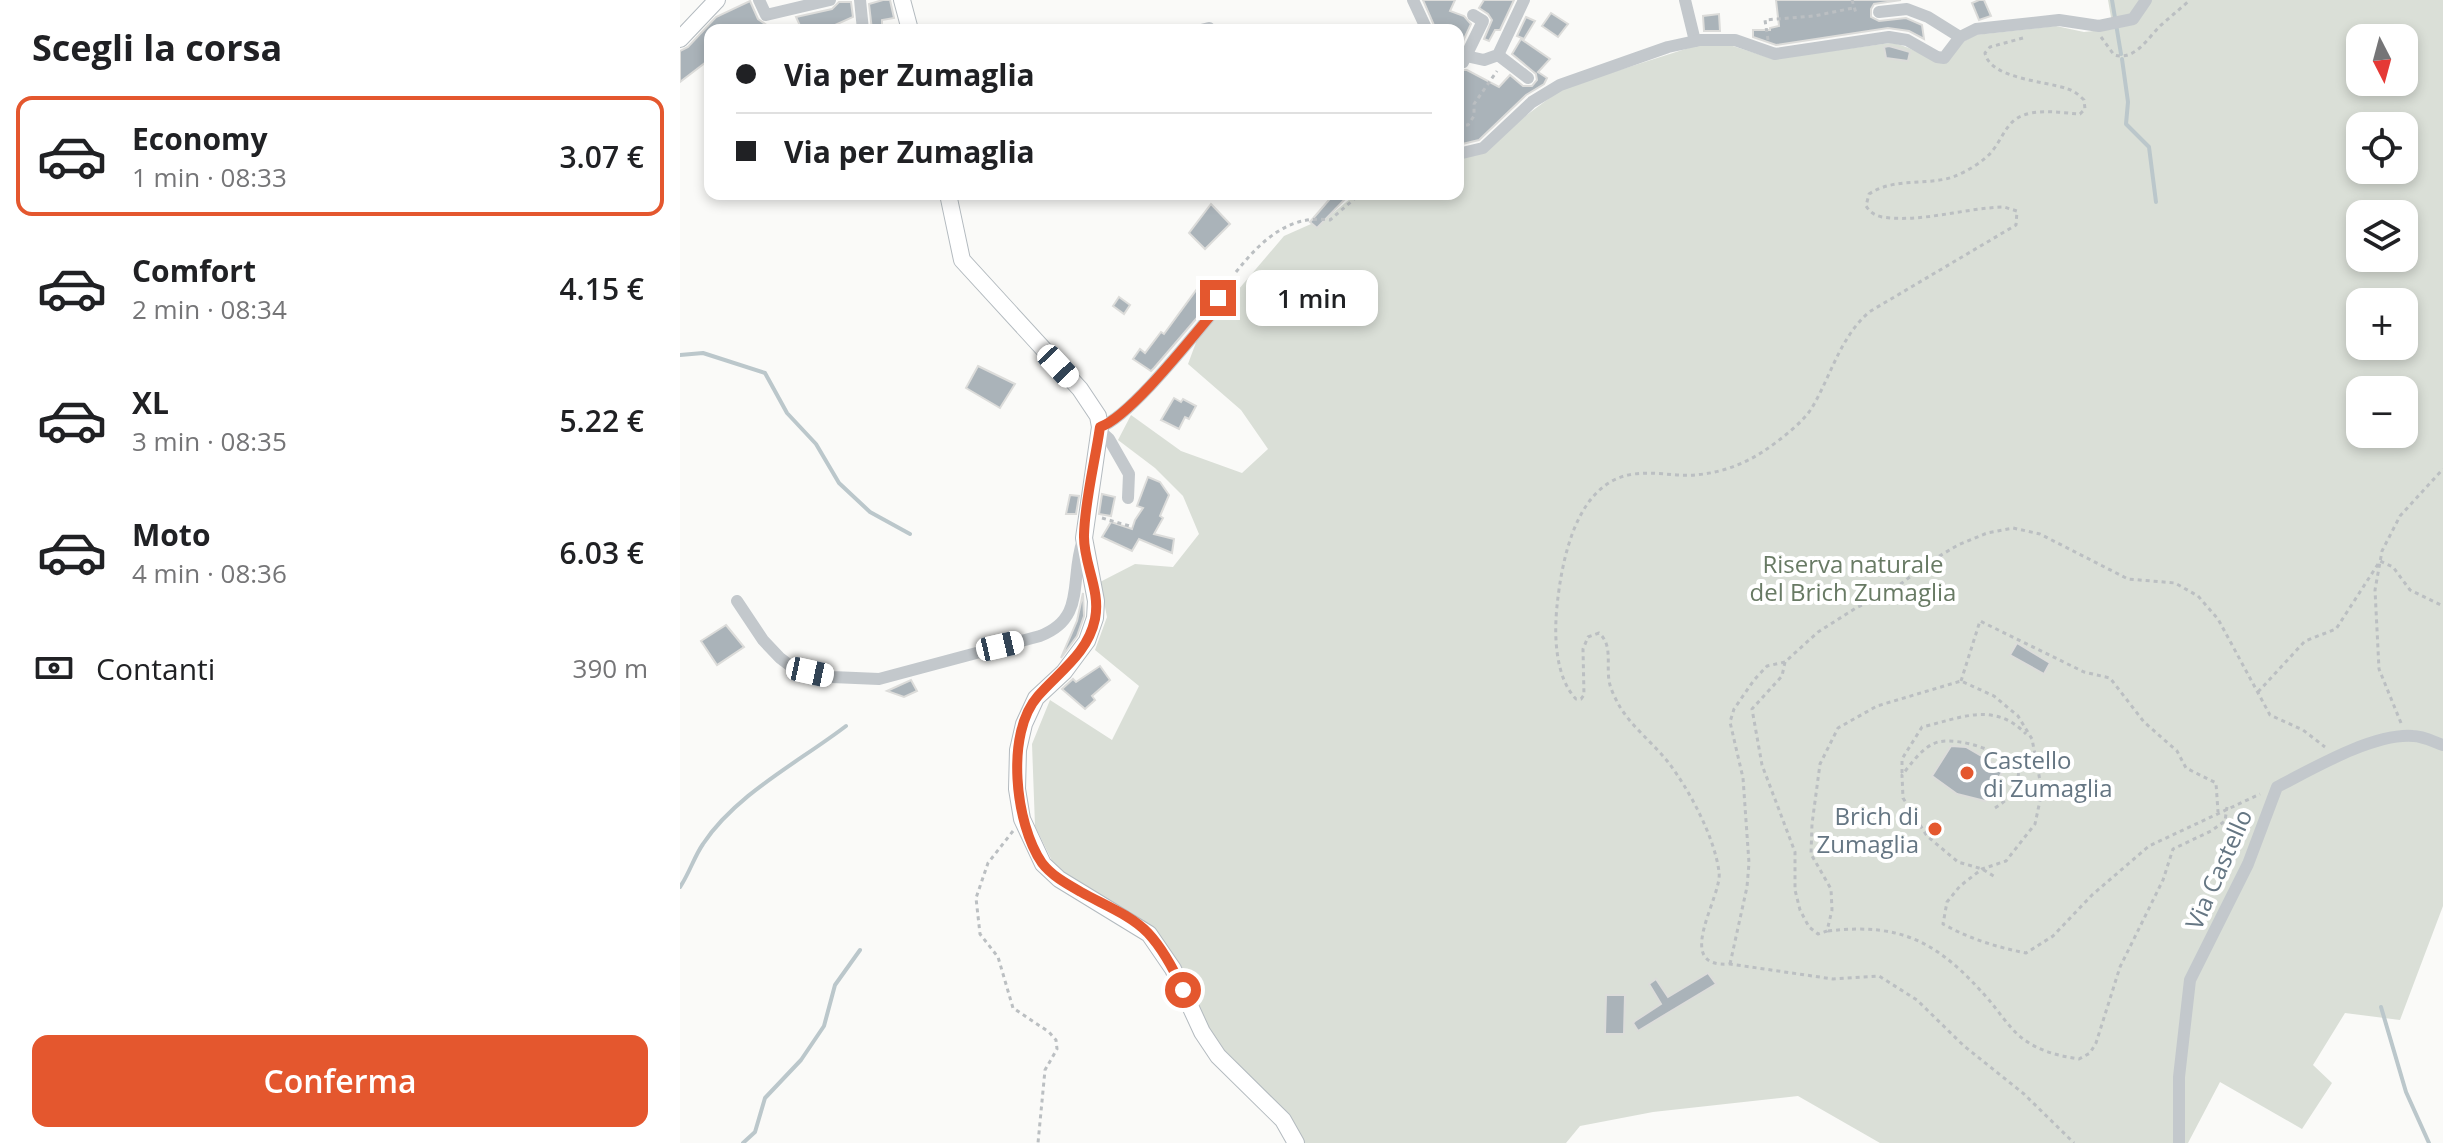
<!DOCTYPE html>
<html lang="it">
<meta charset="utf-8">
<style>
:root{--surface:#fff;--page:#f2f2f2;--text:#202124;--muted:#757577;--line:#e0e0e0;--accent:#e4572e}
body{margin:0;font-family:"Open Sans",sans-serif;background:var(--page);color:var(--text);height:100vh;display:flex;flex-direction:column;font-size:30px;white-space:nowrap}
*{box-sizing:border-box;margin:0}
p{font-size:26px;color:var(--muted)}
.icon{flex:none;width:44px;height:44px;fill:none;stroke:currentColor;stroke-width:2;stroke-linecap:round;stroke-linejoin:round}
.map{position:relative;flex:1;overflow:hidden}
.drawer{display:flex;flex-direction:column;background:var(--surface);width:680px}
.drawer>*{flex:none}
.banner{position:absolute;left:24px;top:24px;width:760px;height:176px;border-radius:16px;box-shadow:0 4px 12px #0003;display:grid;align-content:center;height:176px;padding:0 32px;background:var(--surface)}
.needle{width:52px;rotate:174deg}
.buttons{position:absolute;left:1666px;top:24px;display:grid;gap:16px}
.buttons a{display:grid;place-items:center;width:72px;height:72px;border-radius:16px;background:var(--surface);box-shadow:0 4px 12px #0003;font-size:40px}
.end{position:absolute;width:36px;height:36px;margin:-18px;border:10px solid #e4572e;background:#fff;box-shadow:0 0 0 4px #fff}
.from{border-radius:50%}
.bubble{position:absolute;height:56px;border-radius:16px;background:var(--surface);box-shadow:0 4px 12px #0003;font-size:26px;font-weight:600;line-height:56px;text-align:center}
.car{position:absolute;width:24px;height:48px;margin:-24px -12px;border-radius:10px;box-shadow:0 0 6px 2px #0007;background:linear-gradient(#fff 24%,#345 0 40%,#fff 0 76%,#345 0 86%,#fff 0)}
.banner b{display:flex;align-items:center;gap:28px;height:76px;font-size:30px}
.banner b+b{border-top:2px solid var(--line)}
.banner i{width:20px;height:20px;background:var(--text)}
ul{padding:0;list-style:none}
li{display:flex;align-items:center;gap:24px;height:120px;margin:0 16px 12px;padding:0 16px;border:4px solid transparent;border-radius:16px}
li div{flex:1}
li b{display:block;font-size:30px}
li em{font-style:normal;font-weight:600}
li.on{border-color:var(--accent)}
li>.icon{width:72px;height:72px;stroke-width:1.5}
h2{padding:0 32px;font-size:36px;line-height:96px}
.pay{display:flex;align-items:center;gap:20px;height:88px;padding:0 32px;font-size:30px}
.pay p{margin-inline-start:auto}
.primary-button{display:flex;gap:16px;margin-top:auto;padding:16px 32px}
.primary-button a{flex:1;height:92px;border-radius:16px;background:var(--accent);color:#fff;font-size:32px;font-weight:600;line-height:92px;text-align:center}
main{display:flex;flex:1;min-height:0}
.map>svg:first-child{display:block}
.green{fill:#dadfd7;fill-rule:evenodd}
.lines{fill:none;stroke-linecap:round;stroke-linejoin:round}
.stream{stroke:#bbc7cb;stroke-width:4}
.building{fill:#aab3b9;stroke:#dcdcda;stroke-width:2}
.secondary-casing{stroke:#b3babf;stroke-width:18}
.path{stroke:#bbbfc2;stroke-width:3;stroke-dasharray:4 4;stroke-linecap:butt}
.street{stroke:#c3c8cc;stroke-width:12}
.secondary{stroke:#fff;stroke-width:16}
.route{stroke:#e4572e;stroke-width:10}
.poi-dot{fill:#e4572e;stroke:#fff;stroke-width:3}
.labels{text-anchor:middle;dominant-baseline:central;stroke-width:8;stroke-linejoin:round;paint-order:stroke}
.park-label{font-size:24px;fill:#687a64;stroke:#fff}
.poi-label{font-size:24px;fill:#657683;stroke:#fff;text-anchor:start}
.street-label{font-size:24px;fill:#657683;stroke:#fff}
</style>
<main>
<section class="drawer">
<h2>Scegli la corsa</h2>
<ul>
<li class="on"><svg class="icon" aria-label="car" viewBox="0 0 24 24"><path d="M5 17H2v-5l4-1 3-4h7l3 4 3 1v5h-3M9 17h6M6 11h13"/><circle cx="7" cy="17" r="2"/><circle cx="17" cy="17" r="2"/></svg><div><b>Economy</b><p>1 min · 08:33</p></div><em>3.07 €</em></li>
<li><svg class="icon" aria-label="car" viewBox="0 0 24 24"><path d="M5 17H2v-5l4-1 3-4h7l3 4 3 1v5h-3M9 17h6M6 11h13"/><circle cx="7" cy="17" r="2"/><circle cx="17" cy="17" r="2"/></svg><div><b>Comfort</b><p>2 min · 08:34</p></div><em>4.15 €</em></li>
<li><svg class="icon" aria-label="car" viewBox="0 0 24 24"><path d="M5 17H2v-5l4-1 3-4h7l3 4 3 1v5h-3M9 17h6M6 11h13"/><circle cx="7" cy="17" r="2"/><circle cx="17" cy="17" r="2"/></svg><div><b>XL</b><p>3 min · 08:35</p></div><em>5.22 €</em></li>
<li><svg class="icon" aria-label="car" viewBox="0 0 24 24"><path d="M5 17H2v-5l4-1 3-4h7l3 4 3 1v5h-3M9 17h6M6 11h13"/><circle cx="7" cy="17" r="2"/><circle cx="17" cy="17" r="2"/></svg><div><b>Moto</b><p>4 min · 08:36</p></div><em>6.03 €</em></li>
</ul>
<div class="pay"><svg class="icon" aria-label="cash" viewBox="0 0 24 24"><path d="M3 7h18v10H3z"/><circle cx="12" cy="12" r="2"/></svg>Contanti<p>390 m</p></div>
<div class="primary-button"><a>Conferma</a></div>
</section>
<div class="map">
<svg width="1763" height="1143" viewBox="0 0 1763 1143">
<rect width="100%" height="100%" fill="#fafaf8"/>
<!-- green -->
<path class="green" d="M1428 0H1763V906L1720 1020 1665 1013 1633 1065 1652 1083 1622 1129 1540 1082 1508 1143H1200L1118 1096 973 1112 900 1126 886 1143H621L540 1051 475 932 400 886 373 863 355 826 352 744 370 700 432 740 459 686 415 650 427 617 420 582 455 564 493 567 519 534 503 496 475 468 438 440 451 415 501 451 562 473 588 449 561 410 508 364 518 337 604 236 649 216 676 194H778V158L844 117 883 88 1018 45 1053 46 1093 59 1210 43C1231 45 1245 59 1266 63L1283 42 1295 35 1376 26 1404 32 1433 29ZM1680 38H1724V82H1680ZM1680 126H1724V170H1680ZM1680 214H1724V258H1680ZM1680 302H1724V346H1680ZM1680 390H1724V434H1680Z"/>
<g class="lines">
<!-- stream -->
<g class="stream">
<path d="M1432 0 1441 54"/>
<path d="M1442 59 1448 102 1446 124 1469 147 1476 202"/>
<path d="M0 355 23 353 85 373 107 413 136 444 159 483 190 512 230 534"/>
<path d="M0 887C9 874 14 857 23 844 56 794 119 762 166 726"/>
<path d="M1701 1007 1726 1092 1749 1143"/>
<path d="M63 1143 75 1132 85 1098 121 1060 144 1026 155 985 180 950"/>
</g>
</g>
<!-- building -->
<g class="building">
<path d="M203 0H210L214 18 202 20V30H192L189 4Z"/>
<path d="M743 0H775L770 11 784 16 791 24 778 52V30H756Z"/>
<path d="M804 0H834L820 30H815L809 41 804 39 812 20 808 14 799 8Z"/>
<path d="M1096 0H1221L1194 4 1191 9V17L1199 21 1226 18 1242 25 1244 39 1229 31 1208 28 1096 45 1073 37V30H1090V28L1099 26Z"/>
<path d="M1299 0H1304L1311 16 1299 20 1292 3Z"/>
<path d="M70 1 78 19 88 26 79 30H30V59L0 82V51L8 47 36 17Z"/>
<path d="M159 2H171L173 17 144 30H122L116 17 152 9Z"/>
<path d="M871 13 888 24 878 37 862 26Z"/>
<path d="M1039 14 1040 31H1024L1023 16Z"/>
<path d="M846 17 855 21 844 39 837 36Z"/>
<path d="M841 39 870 59 858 72 867 78 864 84 846 95 799 140 778 145V70H787L819 87 830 75 843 86H852L857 80 856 74 832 54Z"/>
<path d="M1209 46 1230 52 1228 61 1206 58 1204 47Z"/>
<path d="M654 194H670L637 228 630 222Z"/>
<path d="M531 204 550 224 525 249 509 233Z"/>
<path d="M517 289 529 298 528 305 474 368 471 371 453 359 460 349 465 353 481 332 484 334Z"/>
<path d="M439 297 450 305 444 314 433 306Z"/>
<path d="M298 366 335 384 320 408 286 388Z"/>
<path d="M494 398 501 402 503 399 516 406 509 419 505 417 499 429 481 420Z"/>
<path d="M468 477 480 482 489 495 480 516 483 518 474 534 494 539 492 553 459 539 452 551 422 537 431 522 452 529 455 520 463 508 457 506Z"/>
<path d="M422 494 435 497 431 516 419 514Z"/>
<path d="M390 495 399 496 396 514H386Z"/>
<path d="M403 593 404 616 397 636 381 658 397 621Z"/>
<path d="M46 625 64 647 37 665 21 641Z"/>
<path d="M1337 643 1370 663 1364 674 1330 655Z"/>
<path d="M420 666 430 680 412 696 415 700 405 709 382 689 393 679 396 682Z"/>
<path d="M231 680 237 691 224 697 207 691Z"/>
<path d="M1271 746 1286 747 1324 769 1305 801 1277 794 1252 776Z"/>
<path d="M1028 973 1036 984 958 1031 953 1023 955 1021 981 1004 969 984 976 979 988 997Z"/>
<path d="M926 995H945L944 1034H925Z"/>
</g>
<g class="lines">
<!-- secondary casing -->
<g class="secondary-casing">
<g id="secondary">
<path d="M222 0 230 30"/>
<path d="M0 39 37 0"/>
<path d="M268 194 282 260 400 389 418 416 420 427 404 538 416 601 415 618 407 641 384 672 356 698 344 724 338 750 337 789 342 819 363 864 379 879 469 934 493 969 522 1032 538 1056 603 1120 616 1143"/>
</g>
</g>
<!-- path -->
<g class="path">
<path d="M1172 0 1176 13"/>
<path d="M1421 37 1434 55C1455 61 1467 39 1480 26 1490 17 1500 9 1510 0"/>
<path d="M1343 38 1310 47 1305 53C1310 79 1366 81 1388 89 1394 91 1399 95 1404 100L1405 109 1400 114C1384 113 1367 110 1351 113 1327 118 1326 133 1313 150 1305 161 1286 172 1273 177 1245 186 1215 177 1189 194L1186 206C1190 212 1194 215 1202 217 1241 223 1284 208 1324 207L1337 211 1336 225 1189 312C1160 338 1152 373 1133 406 1124 422 1100 440 1084 451 1058 468 1028 477 997 475 983 474 969 472 954 474 897 481 882 558 877 606 874 635 875 677 896 699H901L904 695 903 649 908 637 919 633C934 646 925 667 930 685 932 692 936 700 940 707 953 728 973 743 988 762 1009 789 1035 838 1039 872 1043 896 991 969 1050 964L1153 979 1199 976 1237 1000 1284 1046 1344 1094 1394 1143"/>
<path d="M1088 40 1085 20 1134 16 1173 8"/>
<path d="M778 125H788L794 116V104L817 71"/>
<path d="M556 272C580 242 608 214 650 220L680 194"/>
<path d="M422 518 453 527"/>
<path d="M1105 662 1102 676 1072 709 1082 765 1115 852V890L1120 910 1129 927 1138 934 1147 931 1152 910 1151 889 1131 854 1132 824 1140 764 1158 728 1197 706 1281 681 1314 696 1338 716 1352 739 1362 791 1355 824 1326 861 1302 869 1280 886 1267 902 1263 924C1290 939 1316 947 1346 953L1373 936 1412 895 1469 846 1580 794"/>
<path d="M1281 681 1300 621 1404 672 1430 678 1464 722 1497 751 1506 768 1536 783 1538 812"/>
<path d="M1578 692 1625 641 1656 629 1700 561 1713 567 1730 590 1763 606"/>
<path d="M1721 723 1699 669 1695 590 1702 551 1720 516 1763 469"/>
<path d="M1222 773V759L1242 727C1281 718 1314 701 1346 734"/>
<path d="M1315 808C1331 798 1337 789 1339 770 1324 752 1281 737 1258 742 1243 746 1231 764 1222 775L1223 798 1247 836 1278 862 1302 869 1317 878"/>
<path d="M333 831 308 863 296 898 300 934 318 957 333 1008 369 1032 376 1040 377 1049 365 1070 358 1143"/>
<path d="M1148 931C1224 922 1260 944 1309 1000 1320 1013 1332 1032 1346 1041 1362 1052 1380 1056 1399 1059L1410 1053 1416 1043 1440 967 1483 880 1493 849 1531 831 1545 821 1547 807"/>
<path d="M1050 964 1067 887 1069 863 1063 778 1050 722 1054 709 1074 680 1087 666 1105 662 1138 632 1176 608 1210 592 1251 561 1278 545 1307 533 1333 528 1360 534 1448 579 1495 583 1518 596 1538 619 1590 715 1623 730 1645 747"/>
</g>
<!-- street -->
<g class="street">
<path d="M79 0 86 15 150 0"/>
<path d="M180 0 183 30"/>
<path d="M733 0 747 30"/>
<path d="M1005 0 1015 41"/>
<path d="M1199 12 1227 9 1248 17 1280 37"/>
<path d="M521 30 529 28"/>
<path d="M818 55 848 78"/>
<path d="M786 56 804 60 818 55 844 0"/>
<path d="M778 61 783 62 803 21 793 15"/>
<path d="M778 154 803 148 852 102 880 85 988 47 1020 40H1055L1095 54 1209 37 1227 40 1257 57 1264 58 1280 37 1296 29 1379 20 1419 26 1453 19 1466 0"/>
<path d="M420 427C450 417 513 336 536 309L538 298 549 282"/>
<path d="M419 430 429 439 449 474 448 498"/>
<path d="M57 601 83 640 100 658 112 667 152 677 199 679 360 636C407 618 389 580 403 540"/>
<path d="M1499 1143V1077L1510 980 1568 864 1597 787C1632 769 1693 733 1733 736 1743 736 1754 742 1763 745"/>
</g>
<!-- secondary -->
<use href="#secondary" class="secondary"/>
</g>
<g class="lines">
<!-- route -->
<path class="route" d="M503 990C494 970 483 949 468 933 451 915 422 904 401 892 387 884 372 876 362 863 335 824 325 733 358 696 380 671 408 653 415 619 421 590 403 563 404 535 405 499 415 462 420 427 450 417 513 336 536 309L538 298"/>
</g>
<!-- markers -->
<g class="poi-dot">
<circle cx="1287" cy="773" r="8"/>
<circle cx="1255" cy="829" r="8"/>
</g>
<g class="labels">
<!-- park labels -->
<g class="park-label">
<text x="1173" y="563">Riserva naturale<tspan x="1173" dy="28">del Brich Zumaglia</tspan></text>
</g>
<!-- poi labels -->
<g class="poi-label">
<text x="1303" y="759">Castello<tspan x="1303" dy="28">di Zumaglia</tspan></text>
<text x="1239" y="815" text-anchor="end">Brich di<tspan x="1239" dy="28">Zumaglia</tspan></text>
</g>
<!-- street labels -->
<g class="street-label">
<text transform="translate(1538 869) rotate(-66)">Via Castello</text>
</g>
</g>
</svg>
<div class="buttons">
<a><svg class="needle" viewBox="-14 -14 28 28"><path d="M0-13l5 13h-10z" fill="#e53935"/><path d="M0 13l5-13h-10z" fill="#757577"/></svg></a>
<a><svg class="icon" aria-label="locate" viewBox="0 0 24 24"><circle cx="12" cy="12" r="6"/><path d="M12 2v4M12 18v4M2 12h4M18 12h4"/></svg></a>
<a><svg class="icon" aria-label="layers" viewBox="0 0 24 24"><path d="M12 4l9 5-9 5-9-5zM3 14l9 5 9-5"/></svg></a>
<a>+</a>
<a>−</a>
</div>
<i class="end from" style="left:503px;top:990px"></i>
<i class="end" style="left:538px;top:298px"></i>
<div class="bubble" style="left:566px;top:270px;width:132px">1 min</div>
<i class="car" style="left:378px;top:366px;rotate:137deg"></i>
<i class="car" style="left:320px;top:646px;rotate:77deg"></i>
<i class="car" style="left:130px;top:672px;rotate:102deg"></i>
<div class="banner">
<b><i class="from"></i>Via per Zumaglia</b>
<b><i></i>Via per Zumaglia</b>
</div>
</div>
</main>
